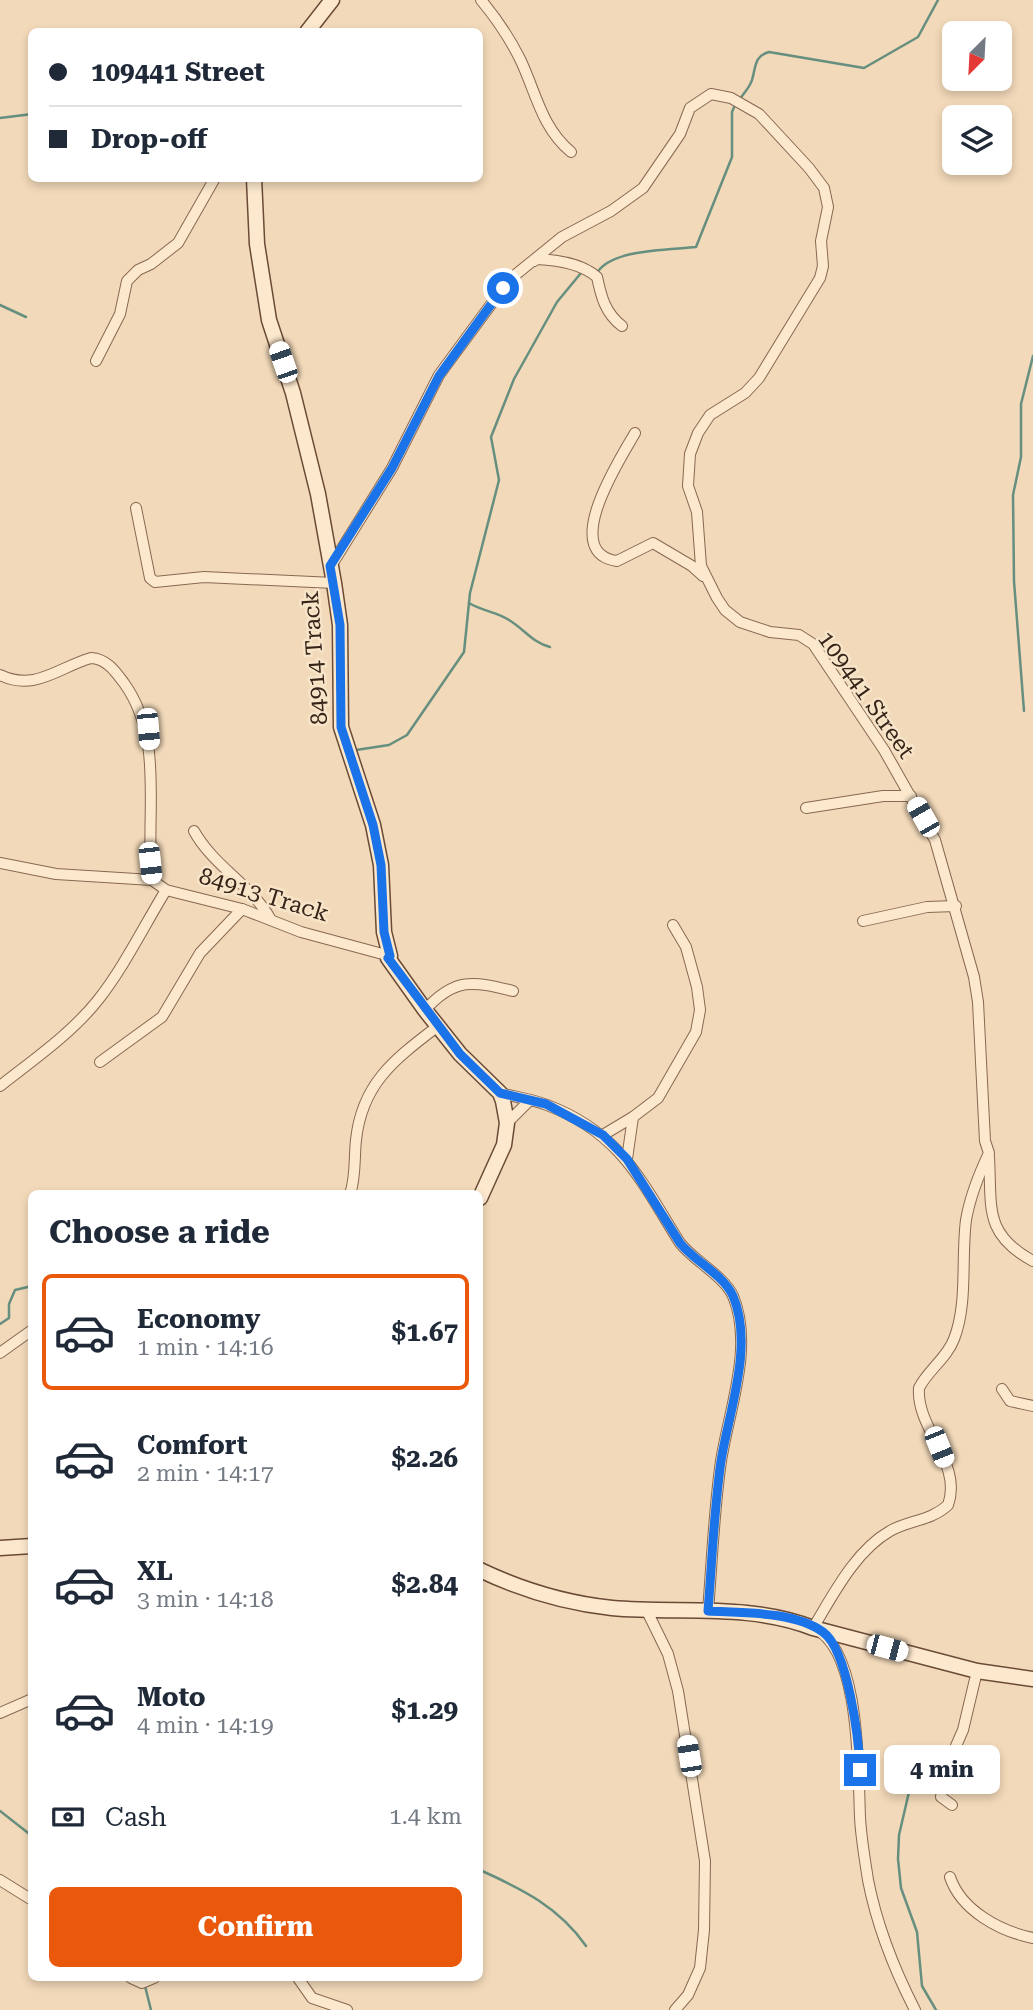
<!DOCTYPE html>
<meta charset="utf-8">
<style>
:root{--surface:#fff;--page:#f2f2f3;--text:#1f2937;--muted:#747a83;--line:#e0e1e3;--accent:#ea580c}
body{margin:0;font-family:"Roboto Serif",serif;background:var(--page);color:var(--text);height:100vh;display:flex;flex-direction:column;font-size:26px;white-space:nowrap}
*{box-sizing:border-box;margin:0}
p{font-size:23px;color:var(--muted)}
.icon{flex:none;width:38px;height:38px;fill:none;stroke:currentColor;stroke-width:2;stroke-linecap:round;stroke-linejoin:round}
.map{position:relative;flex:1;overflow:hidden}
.sheet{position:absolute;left:28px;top:1190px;width:455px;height:791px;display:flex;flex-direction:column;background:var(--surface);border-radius:10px;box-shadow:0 4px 10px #0003}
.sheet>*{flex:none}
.top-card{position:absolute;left:28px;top:28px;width:455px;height:154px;border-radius:10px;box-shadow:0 4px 10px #0003;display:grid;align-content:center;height:154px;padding:0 21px;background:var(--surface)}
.needle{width:46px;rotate:204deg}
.tools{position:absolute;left:942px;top:21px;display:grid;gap:14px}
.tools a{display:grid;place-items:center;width:70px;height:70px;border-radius:10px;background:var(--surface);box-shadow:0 4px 10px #0003;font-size:35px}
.end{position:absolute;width:32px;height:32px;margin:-16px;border:9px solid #1a73e8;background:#fff;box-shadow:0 0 0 4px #fff}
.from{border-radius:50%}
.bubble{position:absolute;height:49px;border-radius:10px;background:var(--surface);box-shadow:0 4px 10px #0003;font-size:23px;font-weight:700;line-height:49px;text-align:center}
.car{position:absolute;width:21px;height:42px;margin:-21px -10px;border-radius:9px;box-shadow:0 0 5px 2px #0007;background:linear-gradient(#fff 24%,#345 0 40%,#fff 0 76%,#345 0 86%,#fff 0)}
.top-card b{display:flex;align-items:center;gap:24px;height:66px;font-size:26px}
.top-card b+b{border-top:2px solid var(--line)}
.top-card i{width:18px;height:18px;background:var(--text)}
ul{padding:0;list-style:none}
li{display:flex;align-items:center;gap:21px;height:116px;margin:0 14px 10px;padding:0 7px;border:4px solid transparent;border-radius:10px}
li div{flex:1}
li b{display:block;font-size:26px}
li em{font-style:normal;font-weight:700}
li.active{border-color:var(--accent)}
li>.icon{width:63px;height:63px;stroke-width:1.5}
h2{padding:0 21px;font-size:32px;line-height:84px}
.pay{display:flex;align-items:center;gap:18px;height:77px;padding:0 21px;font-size:26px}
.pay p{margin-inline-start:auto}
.primary-button{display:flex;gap:14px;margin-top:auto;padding:14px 21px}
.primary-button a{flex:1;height:80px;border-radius:10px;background:var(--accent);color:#fff;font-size:28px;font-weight:700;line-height:80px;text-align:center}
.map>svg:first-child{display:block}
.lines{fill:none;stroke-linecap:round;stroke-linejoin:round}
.stream{stroke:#668f7f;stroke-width:2.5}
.street-casing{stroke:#896852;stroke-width:12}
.secondary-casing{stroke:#6b4a36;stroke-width:17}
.street{stroke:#fce8cd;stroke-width:10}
.secondary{stroke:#fce8cd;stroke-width:14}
.route{stroke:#1a73e8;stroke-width:9}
.labels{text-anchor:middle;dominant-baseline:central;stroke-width:5;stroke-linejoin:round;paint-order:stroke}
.street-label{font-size:23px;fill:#372419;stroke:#f8e5c9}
</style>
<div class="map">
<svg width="1033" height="2010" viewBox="0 0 1033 2010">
<rect width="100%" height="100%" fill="#f2d9b9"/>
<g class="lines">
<!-- stream -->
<g class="stream">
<path d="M739 100C744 93 750 87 752 80 756 67 754 56 769 52L864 68 918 37 938 0"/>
<path d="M0 118 32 114"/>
<path d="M597 273C611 249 669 250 696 247L732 157V112L735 105"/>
<path d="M0 305 26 317"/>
<path d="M469 603C482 611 497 612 509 620 524 629 533 643 550 647"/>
<path d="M1024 711 1014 581 1013 495 1021 457V404L1033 356"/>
<path d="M356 750 389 745 407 735 464 652 470 593 499 480 491 437 514 379 557 302 581 273"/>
<path d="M0 1324 9 1318V1304L15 1290 32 1286"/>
<path d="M909 1792 899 1835 898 1859 901 1888 917 1932 922 1986 936 2010"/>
<path d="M0 1811 32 1836"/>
<path d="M480 1870C522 1889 559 1907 586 1946"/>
<path d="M145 1986 151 2010"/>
</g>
<!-- street casing -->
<g class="street-casing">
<g id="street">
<path d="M481 0C496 18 509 37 520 59 536 92 541 127 571 152"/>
<path d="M534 261 537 259C557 260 581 263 597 277 601 296 605 313 622 326"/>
<path d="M96 361 120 314 127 281 138 270 151 264 178 243 215 178"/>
<path d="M635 433C620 459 559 553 617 561L653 543 692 566 703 576"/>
<path d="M136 508 150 578 155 582 204 577 334 583"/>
<path d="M331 566 392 468 439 375 509 280 562 237 611 211 643 188 680 134 690 108 711 94 731 98 759 114 809 168 824 188 828 207 821 241 823 266 820 278 759 378 745 393 710 415 698 433 690 454 688 486 697 512 701 566 717 598 725 610 740 622 770 632 799 635 813 644 884 750 935 840 974 977 978 1002 985 1141 989 1153C979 1174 970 1197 966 1220 961 1259 968 1303 954 1339 947 1358 928 1370 919 1388 916 1429 963 1463 948 1505 931 1521 909 1520 890 1531 855 1551 833 1595 813 1628 861 1647 858 1773 860 1817 861 1838 865 1860 868 1880 877 1926 894 1969 915 2010"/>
<path d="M0 675C35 692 59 667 91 658 107 659 115 671 124 683 165 740 145 813 152 880"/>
<path d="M806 808 883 796H911"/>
<path d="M194 831C214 867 252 885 271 920"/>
<path d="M0 863 56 874 152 880 166 890 242 909 301 932 390 956"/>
<path d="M863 921 927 907 956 906"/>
<path d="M425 1010C455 977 473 981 513 991"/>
<path d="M100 1062 162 1017 200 953 242 909"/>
<path d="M0 1086C33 1060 72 1033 98 1000 124 967 144 926 166 890"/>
<path d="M500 1093C515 1097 532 1099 547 1105 621 1133 641 1181 680 1243 694 1261 724 1276 733 1296 754 1346 729 1410 721 1461 714 1510 712 1561 708 1611"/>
<path d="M507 1123 530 1100"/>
<path d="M603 1135 633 1117 658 1098 696 1032 700 1010 697 987 686 947 673 925"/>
<path d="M989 1157C992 1207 983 1234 1033 1261"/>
<path d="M627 1159 633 1117"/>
<path d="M350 1194C356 1177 354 1158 356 1140 362 1083 395 1059 438 1026"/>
<path d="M0 1353 32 1330"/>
<path d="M1002 1389 1010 1401 1033 1406"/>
<path d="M646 1609 668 1654 678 1691 705 1861 704 1930 700 1968 688 1995 675 2010"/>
<path d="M0 1713 32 1699"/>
<path d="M952 1805 941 1797 945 1771 963 1730 977 1671"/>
<path d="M950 1877C961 1910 999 1931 1033 1938"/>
<path d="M0 1880 32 1900"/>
<path d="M131 1978 142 1983 154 1978"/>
<path d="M298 1978 312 1998 347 2010"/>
</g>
</g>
<!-- secondary casing -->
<g class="secondary-casing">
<g id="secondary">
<path d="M307 32 332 0"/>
<path d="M254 178 257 244 269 320 293 393 318 494 334 583 340 625 341 727 373 825 381 865 384 932 390 956 388 958 425 1010 460 1054 500 1093 503 1101 507 1123 504 1145 480 1198"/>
<path d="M0 1548 32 1546"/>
<path d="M480 1570C522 1590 565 1603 612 1608 679 1614 750 1603 813 1628L977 1671 1033 1679"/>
</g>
</g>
<!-- street -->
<use href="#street" class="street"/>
<!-- secondary -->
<use href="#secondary" class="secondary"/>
</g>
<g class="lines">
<!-- route -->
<path class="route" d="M503 288 439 376 392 468 330 566 340 625 341 727 373 825 381 865 384 932 390 956 388 958 460 1054 500 1093 546 1104 603 1135 627 1159 680 1243C695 1262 723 1274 733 1296 754 1345 729 1411 721 1461 714 1510 712 1561 708 1611 742 1613 794 1611 823 1632 848 1650 859 1740 860 1770"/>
</g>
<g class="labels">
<!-- street labels -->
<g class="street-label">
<text transform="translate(315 658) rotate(-94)">84914 Track</text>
<text transform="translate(866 695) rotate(55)">109441 Street</text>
<text transform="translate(264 895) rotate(17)">84913 Track</text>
</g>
</g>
</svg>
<div class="tools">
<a><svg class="needle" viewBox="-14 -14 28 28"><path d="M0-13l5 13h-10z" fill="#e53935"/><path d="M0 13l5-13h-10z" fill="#747a83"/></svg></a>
<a><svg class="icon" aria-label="layers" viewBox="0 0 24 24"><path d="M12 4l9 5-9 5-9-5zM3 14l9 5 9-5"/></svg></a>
</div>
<i class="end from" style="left:503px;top:288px"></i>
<i class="end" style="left:860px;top:1770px"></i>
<div class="bubble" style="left:884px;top:1745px;width:116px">4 min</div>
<i class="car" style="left:283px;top:362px;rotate:341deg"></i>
<i class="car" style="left:148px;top:729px;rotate:175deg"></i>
<i class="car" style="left:923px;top:817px;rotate:330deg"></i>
<i class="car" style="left:150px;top:863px;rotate:174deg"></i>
<i class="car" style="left:939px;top:1447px;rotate:158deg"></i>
<i class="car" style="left:887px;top:1648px;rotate:105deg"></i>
<i class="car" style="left:689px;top:1756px;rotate:351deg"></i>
<div class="top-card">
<b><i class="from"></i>109441 Street</b>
<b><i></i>Drop-off</b>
</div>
<section class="sheet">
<h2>Choose a ride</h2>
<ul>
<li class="active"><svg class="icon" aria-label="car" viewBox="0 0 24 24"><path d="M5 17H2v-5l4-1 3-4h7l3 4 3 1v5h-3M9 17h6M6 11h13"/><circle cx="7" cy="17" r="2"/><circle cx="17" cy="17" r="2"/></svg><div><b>Economy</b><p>1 min · 14:16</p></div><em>$1.67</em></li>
<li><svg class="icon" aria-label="car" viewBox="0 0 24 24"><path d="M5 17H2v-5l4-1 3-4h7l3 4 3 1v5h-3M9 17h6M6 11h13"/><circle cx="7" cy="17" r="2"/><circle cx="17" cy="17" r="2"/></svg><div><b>Comfort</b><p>2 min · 14:17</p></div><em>$2.26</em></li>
<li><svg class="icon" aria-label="car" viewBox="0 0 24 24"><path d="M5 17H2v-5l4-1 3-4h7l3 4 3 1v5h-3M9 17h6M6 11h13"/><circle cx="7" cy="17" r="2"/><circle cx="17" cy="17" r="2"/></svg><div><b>XL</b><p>3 min · 14:18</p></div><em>$2.84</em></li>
<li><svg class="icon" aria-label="car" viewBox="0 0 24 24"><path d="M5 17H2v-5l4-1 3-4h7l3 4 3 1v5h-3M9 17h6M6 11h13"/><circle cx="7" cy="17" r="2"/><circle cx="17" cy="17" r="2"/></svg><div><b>Moto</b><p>4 min · 14:19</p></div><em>$1.29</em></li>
</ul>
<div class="pay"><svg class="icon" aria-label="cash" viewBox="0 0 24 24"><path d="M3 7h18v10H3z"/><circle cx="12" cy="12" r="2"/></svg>Cash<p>1.4 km</p></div>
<div class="primary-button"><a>Confirm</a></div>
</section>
</div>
